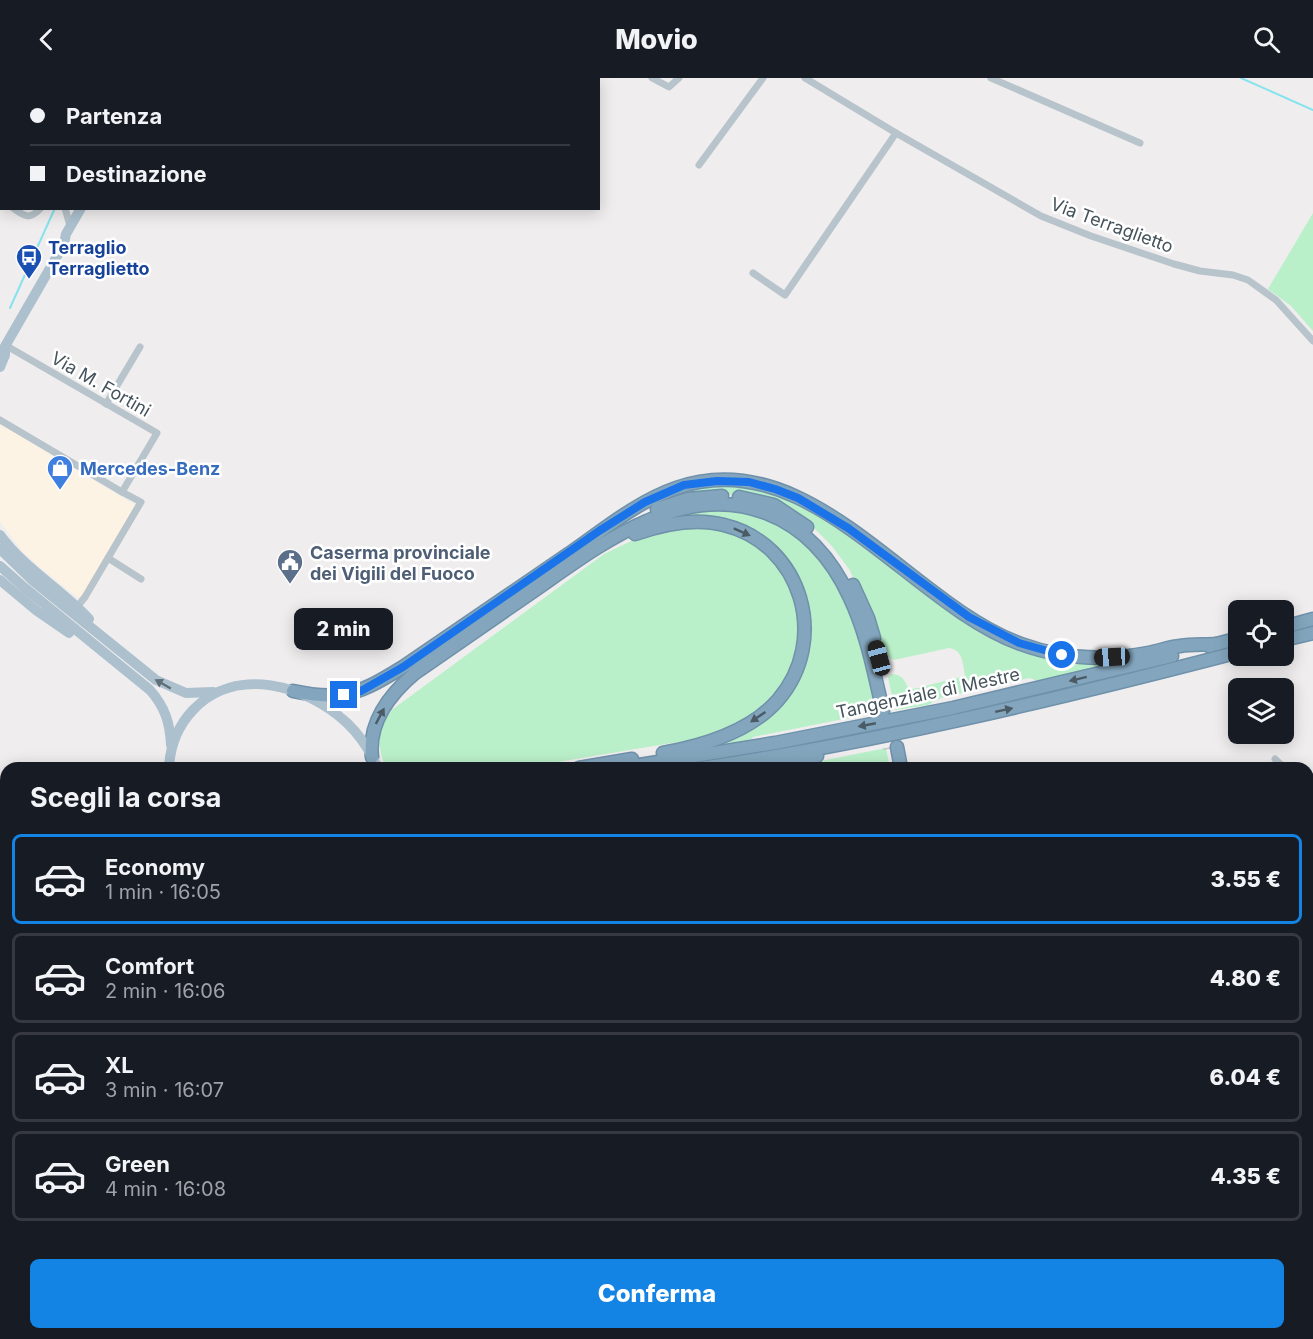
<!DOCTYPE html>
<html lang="it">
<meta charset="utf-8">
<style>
:root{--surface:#171b24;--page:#242831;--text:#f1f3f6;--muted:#9ea1a6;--line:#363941;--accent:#1384e4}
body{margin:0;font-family:Inter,sans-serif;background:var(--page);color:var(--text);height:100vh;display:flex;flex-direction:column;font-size:22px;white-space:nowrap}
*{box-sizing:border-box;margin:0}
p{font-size:20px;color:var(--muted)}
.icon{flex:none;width:33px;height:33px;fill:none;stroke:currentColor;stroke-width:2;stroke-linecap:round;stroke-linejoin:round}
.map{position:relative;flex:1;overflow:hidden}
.sheet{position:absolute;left:0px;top:684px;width:1314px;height:578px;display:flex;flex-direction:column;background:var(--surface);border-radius:18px 18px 0 0;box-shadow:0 3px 15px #0003}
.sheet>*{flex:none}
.top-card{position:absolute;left:0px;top:0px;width:600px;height:132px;box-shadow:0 3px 15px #0003;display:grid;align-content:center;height:132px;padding:0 30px;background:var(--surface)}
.buttons{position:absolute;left:1228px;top:522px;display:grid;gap:12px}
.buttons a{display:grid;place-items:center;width:66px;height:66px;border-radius:9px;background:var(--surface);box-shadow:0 3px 15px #0003;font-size:30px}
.end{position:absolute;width:27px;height:27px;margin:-14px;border:8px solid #1a73e8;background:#fff;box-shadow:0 0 0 3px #fff}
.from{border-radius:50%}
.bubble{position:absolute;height:42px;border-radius:9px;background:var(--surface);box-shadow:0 3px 15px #0003;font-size:20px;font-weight:800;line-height:42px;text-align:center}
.car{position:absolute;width:18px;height:36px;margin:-18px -9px;border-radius:8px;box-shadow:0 0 4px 2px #0007;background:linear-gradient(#222 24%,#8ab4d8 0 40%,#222 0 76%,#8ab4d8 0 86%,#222 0)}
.top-card b{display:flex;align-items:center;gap:21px;height:57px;font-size:22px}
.top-card b+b{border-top:2px solid var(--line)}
.top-card i{width:15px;height:15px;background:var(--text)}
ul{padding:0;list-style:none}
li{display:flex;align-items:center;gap:18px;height:90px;margin:0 12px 9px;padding:0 18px;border:3px solid var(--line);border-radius:9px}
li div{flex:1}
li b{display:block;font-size:22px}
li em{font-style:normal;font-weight:800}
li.selected{border-color:var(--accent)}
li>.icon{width:54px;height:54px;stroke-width:1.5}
h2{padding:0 30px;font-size:27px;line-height:72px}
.primary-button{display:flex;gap:12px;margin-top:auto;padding:12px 30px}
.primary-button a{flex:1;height:69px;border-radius:9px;background:var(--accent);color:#fff;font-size:24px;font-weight:800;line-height:69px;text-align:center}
header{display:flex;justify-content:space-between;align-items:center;height:78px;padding:0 30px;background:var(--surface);font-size:27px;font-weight:800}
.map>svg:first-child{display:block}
.commercial{fill:#fcf3e5}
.green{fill:#baf0c9}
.water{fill:#85e3ee}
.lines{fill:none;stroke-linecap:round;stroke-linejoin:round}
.stream{stroke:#85e3ee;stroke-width:2}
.canal{stroke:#85e3ee;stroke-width:8}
.highway-tunnel{stroke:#c5c6c9;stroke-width:12;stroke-dasharray:12 6;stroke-linecap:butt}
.highway-casing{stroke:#6f91aa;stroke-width:15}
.street{stroke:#b8c4cb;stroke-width:7}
.primary{stroke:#acc0ce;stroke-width:10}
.highway{stroke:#83a6be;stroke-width:12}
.oneway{fill:#4b5b65}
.oneway2{fill:#5f6e78}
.route{stroke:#1a73e8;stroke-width:8}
.labels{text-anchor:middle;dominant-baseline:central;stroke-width:5;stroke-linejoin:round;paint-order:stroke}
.street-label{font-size:18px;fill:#45535b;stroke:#fff}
.transit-label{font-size:18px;font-weight:bold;fill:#164399;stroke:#fff;text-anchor:start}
.shop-label{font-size:18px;font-weight:bold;fill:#366cbe;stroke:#fff;text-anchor:start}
.service-label{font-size:18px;font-weight:bold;fill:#4e5e75;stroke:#fff;text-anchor:start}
</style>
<header><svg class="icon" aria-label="back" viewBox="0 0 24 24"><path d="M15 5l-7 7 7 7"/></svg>Movio<svg class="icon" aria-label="search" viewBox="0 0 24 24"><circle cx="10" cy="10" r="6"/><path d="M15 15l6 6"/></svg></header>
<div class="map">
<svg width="1313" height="1261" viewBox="0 0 1313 1261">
<rect width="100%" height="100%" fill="#f0edee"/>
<!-- commercial -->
<path class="commercial" d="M0 346 137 428 81 519H77L38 488 22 473 0 444Z"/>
<!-- green -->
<g class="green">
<path d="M1313 135V253L1291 228 1268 211Z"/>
<path d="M719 407 759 411 815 433 987 552 1101 586V588L1041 604 1029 600 941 620 928 627 895 632 888 599 891 596C902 596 905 602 909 612L965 598C963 586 963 572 949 570L894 582 885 577 872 539 849 491 831 467 810 446 736 416 669 422V417Z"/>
<path d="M713 432 744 434 778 444 815 473 851 528 879 634 753 659 752 661 725 667 724 663 770 635 810 556 774 469 681 440 683 437Z"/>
<path d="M706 447 752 461 788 495 803 555 782 613 741 646 682 667 678 664 521 690H386C376 668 377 649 393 631L604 476 646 456 674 449Z"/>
<path d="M886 670 890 690H786Z"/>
<path d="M1308 968 1313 971V1261H950L929 1256H1308Z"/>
<path d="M202 1256H659L655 1261H204Z"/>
</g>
<!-- water -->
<path class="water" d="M1308 1236 1313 1238V1261H1260L1255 1256H1308Z"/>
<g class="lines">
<!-- stream -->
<g class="stream">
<path d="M1241 0 1313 32"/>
<path d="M135 2 136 0"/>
<path d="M10 230 55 130"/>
</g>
<!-- canal -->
<g class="canal">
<path d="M1308 805 1313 806"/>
<path d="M0 865 6 864"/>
</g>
<!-- highway-tunnel -->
<path class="highway-tunnel" d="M883 634 889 671"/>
<!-- highway casing -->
<g class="highway-casing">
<g id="highway">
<path d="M739 419 774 427 807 449"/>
<path d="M657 431 688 421 722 418"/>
<path d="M635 456C663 446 694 439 724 447 802 466 830 562 778 622 751 653 702 668 663 675"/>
<path d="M853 507 868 540 874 560"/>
<path d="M1284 549 1313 541"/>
<path d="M1284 562 1313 555"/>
<path d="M1209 568 1239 560"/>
<path d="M293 613C343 624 361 615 403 589 458 552 512 514 567 477 602 453 636 424 676 410 810 363 909 526 1021 566 1062 581 1105 583 1148 575 1159 573 1169 569 1180 568 1192 566 1204 567 1217 566"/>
<path d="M897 669 901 690"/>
<path d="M372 679C368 645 390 616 415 595 455 567 495 540 535 512 571 487 607 460 647 443 733 404 811 435 850 520 867 556 874 595 883 633"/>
<path d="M579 690 632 681"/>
<path d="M621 690 775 665 953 630 1172 578"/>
<path d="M702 690C883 663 1062 620 1239 574"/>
<path d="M776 690 817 678"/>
<path d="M0 798 6 797"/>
<path d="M0 812 6 810"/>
</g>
</g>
<!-- street -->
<g class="street">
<path d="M2 0 3 2"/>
<path d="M215 0 218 2"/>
<path d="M341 0 361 2"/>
<path d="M652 0 669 9 679 0"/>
<path d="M805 0 896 55 1041 138 1091 158 1174 186 1200 193 1233 197 1248 202 1276 222 1313 263"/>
<path d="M991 0 1140 65"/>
<path d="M11 2 12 0"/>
<path d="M126 2 127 0"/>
<path d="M183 2 184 0"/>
<path d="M314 2V0"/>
<path d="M379 2 399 0"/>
<path d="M410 2 411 0"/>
<path d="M513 2 515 0"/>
<path d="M699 87 763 0"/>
<path d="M0 121 2 122"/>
<path d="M13 130C25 139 30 142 41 130"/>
<path d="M65 130 70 148"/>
<path d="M753 195 785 217 896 55"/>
<path d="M106 326 140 269"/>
<path d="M0 342 122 414 157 355 5 267"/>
<path d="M108 480 141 501"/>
<path d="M77 529 85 519 141 424 122 414"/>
<path d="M1275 681 1285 690"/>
<path d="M1308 710 1313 714"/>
<path d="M716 1256 722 1261"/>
<path d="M96 1261 103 1256"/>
<path d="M773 1261 778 1256"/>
<path d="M1212 1261 1214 1256"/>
</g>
<!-- primary -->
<g class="primary">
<path d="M158 2V0"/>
<path d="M0 277 64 166 66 156 81 130"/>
<path d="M0 289 5 277V271"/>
<path d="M0 457C24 490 61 511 89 541"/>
<path d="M0 471 32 502 156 602 186 615 213 614"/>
<path d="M0 488 26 511 150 612C165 629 170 645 171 667"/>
<path d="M0 502 37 533 69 555"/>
<path d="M169 690C170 668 178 648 193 632 236 587 306 607 347 645 360 657 370 673 378 690"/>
<path d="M861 1256 866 1261"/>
<path d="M876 1256 881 1261"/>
</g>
<!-- highway -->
<use href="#highway" class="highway"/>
</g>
<!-- one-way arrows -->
<defs><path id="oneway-solid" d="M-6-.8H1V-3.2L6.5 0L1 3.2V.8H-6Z" transform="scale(1.5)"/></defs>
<g class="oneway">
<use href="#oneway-solid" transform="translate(742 454) rotate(24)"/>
<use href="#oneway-solid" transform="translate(1078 601) rotate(166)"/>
<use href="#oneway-solid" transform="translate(1004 632) rotate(-12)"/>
<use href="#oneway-solid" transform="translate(380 638) rotate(-62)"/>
<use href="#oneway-solid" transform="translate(758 639) rotate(146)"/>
<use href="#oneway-solid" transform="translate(867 647) rotate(169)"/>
</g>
<use class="oneway2" href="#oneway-solid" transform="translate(163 606) rotate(-150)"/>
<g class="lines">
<!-- route -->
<path class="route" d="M344 617 361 613 403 589 599 453 645 424 684 407 717 403 749 404 775 411 798 420 848 450 969 539 1019 565 1062 577"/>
</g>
<!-- icons -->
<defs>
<g id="bus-pin" transform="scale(1.35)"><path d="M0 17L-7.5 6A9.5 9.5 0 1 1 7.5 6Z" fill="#1a4fb4" stroke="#fff"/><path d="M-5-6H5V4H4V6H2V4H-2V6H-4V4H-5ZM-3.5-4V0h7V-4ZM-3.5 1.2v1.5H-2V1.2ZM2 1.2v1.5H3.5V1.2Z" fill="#fff"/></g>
<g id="shop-pin" transform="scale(1.35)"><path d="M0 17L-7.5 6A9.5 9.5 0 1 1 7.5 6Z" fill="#3f7fe0" stroke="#fff"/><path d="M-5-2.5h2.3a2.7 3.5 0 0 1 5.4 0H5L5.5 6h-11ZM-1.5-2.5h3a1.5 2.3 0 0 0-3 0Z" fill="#fff"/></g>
<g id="civic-pin" transform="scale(1.35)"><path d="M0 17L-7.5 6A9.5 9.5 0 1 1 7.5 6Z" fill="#5c6f8a" stroke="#fff"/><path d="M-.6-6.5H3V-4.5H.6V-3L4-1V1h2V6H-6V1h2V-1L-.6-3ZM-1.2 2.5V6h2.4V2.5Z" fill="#fff"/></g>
</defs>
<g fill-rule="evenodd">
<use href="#bus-pin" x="29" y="179"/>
<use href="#shop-pin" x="60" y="390"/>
<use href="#civic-pin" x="290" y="484"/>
</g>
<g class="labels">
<!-- street labels -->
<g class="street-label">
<text transform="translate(1112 147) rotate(20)">Via Terraglietto</text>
<text transform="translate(101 306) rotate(30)">Via M. Fortini</text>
<text transform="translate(928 615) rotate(-12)">Tangenziale di Mestre</text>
</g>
<!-- transit labels -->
<g class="transit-label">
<text x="48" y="169">Terraglio<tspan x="48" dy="21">Terraglietto</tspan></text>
</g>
<!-- shop labels -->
<g class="shop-label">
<text x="80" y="390">Mercedes-Benz</text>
</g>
<!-- service labels -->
<g class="service-label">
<text x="310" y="474">Caserma provinciale<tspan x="310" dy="21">dei Vigili del Fuoco</tspan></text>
</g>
</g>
</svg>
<div class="buttons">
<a><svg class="icon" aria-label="locate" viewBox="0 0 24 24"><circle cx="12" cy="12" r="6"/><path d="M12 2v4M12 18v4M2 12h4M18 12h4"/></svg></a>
<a><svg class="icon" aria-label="layers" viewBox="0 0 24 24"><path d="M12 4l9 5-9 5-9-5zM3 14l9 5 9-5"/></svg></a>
</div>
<i class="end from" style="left:1062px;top:577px"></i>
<i class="end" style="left:344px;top:617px"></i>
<div class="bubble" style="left:294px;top:530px;width:99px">2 min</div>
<i class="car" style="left:1112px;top:579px;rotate:267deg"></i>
<i class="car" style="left:879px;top:580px;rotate:345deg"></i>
<div class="top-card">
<b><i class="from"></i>Partenza</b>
<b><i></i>Destinazione</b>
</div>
<section class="sheet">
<h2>Scegli la corsa</h2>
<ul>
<li class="selected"><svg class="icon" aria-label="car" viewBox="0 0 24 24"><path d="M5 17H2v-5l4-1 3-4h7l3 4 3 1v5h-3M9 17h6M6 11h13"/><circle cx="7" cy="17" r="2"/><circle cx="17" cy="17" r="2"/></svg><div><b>Economy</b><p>1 min · 16:05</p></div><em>3.55 €</em></li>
<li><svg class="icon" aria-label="car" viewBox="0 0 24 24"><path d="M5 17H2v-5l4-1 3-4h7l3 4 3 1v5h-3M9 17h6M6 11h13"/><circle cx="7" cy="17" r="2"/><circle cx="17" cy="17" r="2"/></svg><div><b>Comfort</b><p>2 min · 16:06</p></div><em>4.80 €</em></li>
<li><svg class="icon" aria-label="car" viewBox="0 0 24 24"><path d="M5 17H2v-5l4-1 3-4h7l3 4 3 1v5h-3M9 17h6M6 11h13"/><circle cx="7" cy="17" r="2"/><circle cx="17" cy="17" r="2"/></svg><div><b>XL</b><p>3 min · 16:07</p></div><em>6.04 €</em></li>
<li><svg class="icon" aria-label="car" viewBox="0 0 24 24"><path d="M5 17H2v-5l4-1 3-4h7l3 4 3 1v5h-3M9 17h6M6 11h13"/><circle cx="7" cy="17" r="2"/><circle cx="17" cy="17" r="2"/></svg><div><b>Green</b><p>4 min · 16:08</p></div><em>4.35 €</em></li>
</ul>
<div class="primary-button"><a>Conferma</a></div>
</section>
</div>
